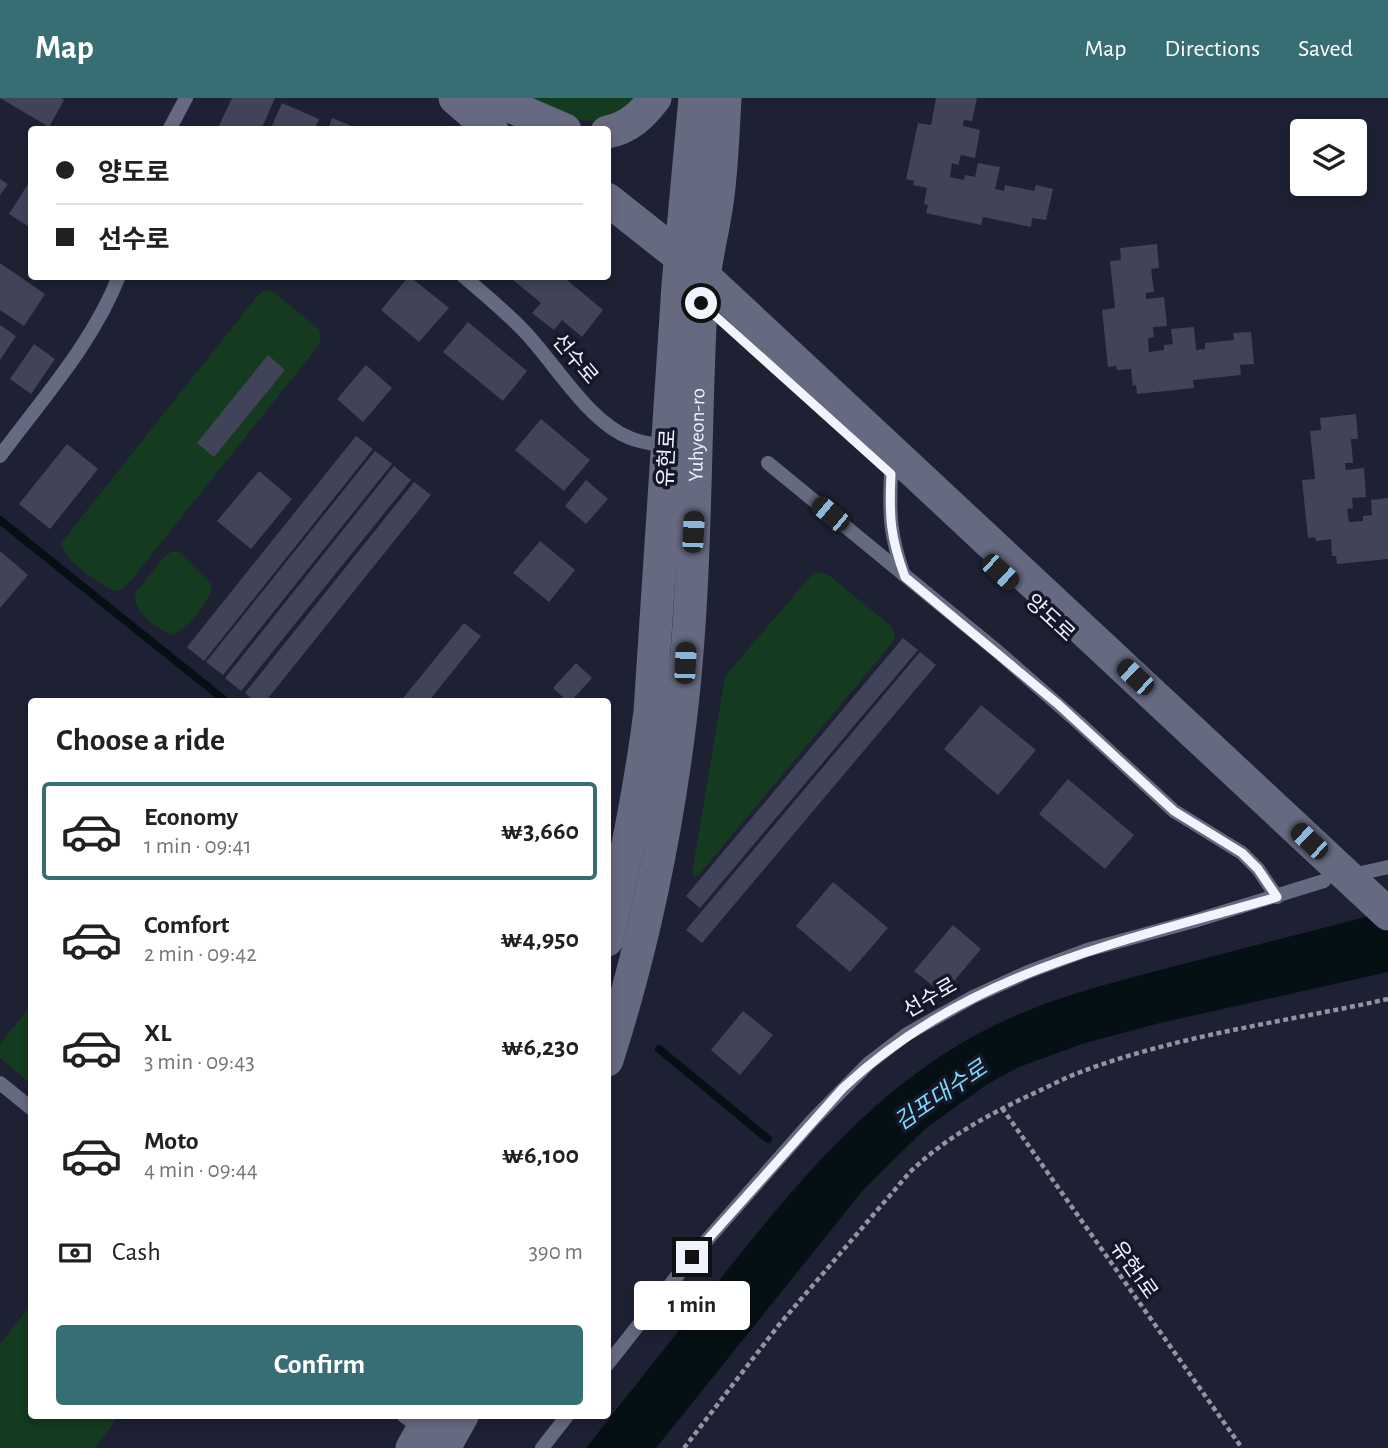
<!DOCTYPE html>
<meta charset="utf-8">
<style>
:root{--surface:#fff;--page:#f2f2f2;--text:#202124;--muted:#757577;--line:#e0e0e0;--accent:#366e73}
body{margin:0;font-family:"Alegreya Sans","Noto Sans KR",sans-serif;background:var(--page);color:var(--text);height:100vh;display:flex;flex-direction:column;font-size:26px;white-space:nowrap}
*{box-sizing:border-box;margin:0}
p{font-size:23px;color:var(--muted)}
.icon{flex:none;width:38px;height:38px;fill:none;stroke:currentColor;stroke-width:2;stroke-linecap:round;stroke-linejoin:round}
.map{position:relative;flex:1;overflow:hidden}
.drawer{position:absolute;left:28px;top:600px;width:583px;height:721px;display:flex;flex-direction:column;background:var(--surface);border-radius:7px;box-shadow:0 4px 10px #0003}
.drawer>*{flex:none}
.guide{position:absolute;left:28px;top:28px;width:583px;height:154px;border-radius:7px;box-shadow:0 4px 10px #0003;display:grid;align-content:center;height:154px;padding:0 28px;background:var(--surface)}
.fabs{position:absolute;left:1290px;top:21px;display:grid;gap:14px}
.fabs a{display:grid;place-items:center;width:77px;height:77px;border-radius:7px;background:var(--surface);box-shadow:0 4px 10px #0003;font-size:35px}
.end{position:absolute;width:32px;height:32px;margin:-16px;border:9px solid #f1f3fd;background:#111;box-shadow:0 0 0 4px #111}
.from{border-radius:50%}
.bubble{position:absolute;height:49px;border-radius:7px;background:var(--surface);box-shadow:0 4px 10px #0003;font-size:23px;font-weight:700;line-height:49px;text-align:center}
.car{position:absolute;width:21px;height:42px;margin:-21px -10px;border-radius:9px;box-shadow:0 0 5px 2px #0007;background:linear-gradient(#222 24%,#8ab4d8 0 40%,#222 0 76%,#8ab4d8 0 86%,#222 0)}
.guide b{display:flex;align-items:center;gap:24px;height:66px;font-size:26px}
.guide b+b{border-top:2px solid var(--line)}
.guide i{width:18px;height:18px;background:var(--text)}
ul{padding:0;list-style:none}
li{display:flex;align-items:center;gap:21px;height:98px;margin:0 14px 10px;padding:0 14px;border:4px solid transparent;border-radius:7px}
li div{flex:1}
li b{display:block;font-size:26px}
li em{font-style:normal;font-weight:700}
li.selected{border-color:var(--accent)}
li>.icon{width:63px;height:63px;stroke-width:1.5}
h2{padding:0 28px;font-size:32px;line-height:84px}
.pay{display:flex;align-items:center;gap:18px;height:77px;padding:0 28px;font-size:26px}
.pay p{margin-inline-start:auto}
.cta{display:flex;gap:14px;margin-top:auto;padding:14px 28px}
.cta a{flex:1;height:80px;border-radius:7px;background:var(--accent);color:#fff;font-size:28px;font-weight:700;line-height:80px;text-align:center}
header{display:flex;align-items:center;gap:42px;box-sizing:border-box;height:98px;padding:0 35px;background:var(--accent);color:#fff}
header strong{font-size:33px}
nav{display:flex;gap:38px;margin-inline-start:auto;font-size:24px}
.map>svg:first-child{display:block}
.green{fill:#143a1f}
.water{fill:#051014}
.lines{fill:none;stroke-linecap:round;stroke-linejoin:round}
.stream{stroke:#051014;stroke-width:8}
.building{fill:#414459}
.path{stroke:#9294a2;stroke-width:4.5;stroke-dasharray:5 3.5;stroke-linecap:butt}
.service{stroke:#666a80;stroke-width:14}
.tertiary{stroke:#666a80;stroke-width:33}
.route{stroke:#f1f3fd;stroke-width:9}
.labels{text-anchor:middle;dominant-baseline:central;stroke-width:7;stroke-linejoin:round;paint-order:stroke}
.street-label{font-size:21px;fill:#f1f3fd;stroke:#151729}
.water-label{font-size:23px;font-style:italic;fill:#7bdafa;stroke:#151729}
</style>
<header>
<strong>Map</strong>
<nav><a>Map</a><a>Directions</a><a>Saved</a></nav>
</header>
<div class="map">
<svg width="1388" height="1350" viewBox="0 0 1388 1350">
<rect width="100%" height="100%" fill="#1e2133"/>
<!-- green -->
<g class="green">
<path d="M532 0H637C596 36 573 24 532 0Z"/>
<path d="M271 192 319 231 321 238 319 247 128 486 121 492 114 493C98 484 64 464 61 445L258 197 263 193Z"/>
<path d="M171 454H179L212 487C211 504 188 529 173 537 157 532 130 512 136 494L164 459Z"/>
<path d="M814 474 823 475 831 479 892 529 895 536 893 544 698 778 694 779 692 775 724 584 727 576Z"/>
<path d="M31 907 32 986H31L0 960V946Z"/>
<path d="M31 1206 32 1318H119L95 1350H0V1246Z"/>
</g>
<!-- water -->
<path class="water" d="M1388 813V874L1160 925 1085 945 1019 969 986 987 925 1031 864 1091 656 1350H586C629 1295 673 1240 717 1185 801 1079 889 971 1017 917 1070 894 1127 881 1183 866 1252 848 1320 831 1388 813Z"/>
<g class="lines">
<!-- stream -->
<g class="stream">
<path d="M0 422 227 604"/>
<path d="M659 951 768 1041"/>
</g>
</g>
<!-- building -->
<g class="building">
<path d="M0 0H61L64 2 49 29Z"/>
<path d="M232 0H275L261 32H217Z"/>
<path d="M936 0H977L972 23 964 22 963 28 980 32 975 60 961 57 958 67 952 65 950 79 964 82 965 77 975 79 978 65 1000 69 995 91 1004 93 1005 87 1034 93 1036 87 1053 91 1046 122 1032 120 1031 129 983 119 981 127 926 115 928 107 924 106 927 90 913 87 914 83 906 81 918 25 931 27Z"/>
<path d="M282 5 319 21 314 32H270Z"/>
<path d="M332 20 359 31V32H328Z"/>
<path d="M0 81 8 86 0 97Z"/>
<path d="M28 86 32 88V131L9 116Z"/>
<path d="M1157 146 1159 170 1151 171 1154 194 1146 195V201L1164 199 1167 228 1153 229 1154 239 1148 240 1149 254 1164 252V247L1173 246 1171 231 1194 229 1196 252 1205 251V245L1234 242 1233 235 1251 234 1254 266 1240 267 1241 277 1193 282 1194 290 1137 296 1136 287 1133 288 1131 271 1117 272 1116 268 1108 269 1102 212 1115 210 1110 163 1121 162 1120 150Z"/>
<path d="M0 165 45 196 24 228 0 212Z"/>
<path d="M409 178 449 210 419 244 381 212Z"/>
<path d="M516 178H562L603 212 582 239 562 222 554 232 532 215 541 205 513 182Z"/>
<path d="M468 224 527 273 503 303 443 254Z"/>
<path d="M0 227 16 238 0 262Z"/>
<path d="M34 246 55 261 31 296 10 281Z"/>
<path d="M268 257 285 272 214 359 197 345Z"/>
<path d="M366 267 392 290 363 324 337 301Z"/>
<path d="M1356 316 1358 341H1351L1353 365H1345L1346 372 1364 370 1366 399 1352 400 1353 410 1347 411 1349 424 1363 423V418L1372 417 1371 402 1388 400V461L1337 466 1336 458H1332L1331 441 1316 443 1315 439 1308 440 1302 382 1315 381 1310 333 1321 332 1320 320Z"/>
<path d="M541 321 590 362 564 393 515 352Z"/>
<path d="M356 338 373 351 204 563 187 549Z"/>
<path d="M67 346 98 371 50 431 19 406Z"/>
<path d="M375 353 392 366 223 577 206 564Z"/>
<path d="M394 368 411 382 241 593 225 580Z"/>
<path d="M259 373 292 401 251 451 217 423Z"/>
<path d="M586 382 608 401 586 426 565 408Z"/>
<path d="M414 384 431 397 265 604H255L245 595Z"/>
<path d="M540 443 575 472 549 504 513 475Z"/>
<path d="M0 453 28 477 0 510Z"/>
<path d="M464 525 481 538 428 604H400Z"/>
<path d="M903 540 918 552 700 810 686 798Z"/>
<path d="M920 554 936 567 702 845 686 832Z"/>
<path d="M576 565 592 580 570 604H568L553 590Z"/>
<path d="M981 607 1036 652 998 697 944 651Z"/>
<path d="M1068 681 1134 737 1105 771 1039 716Z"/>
<path d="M833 784 888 830 850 874 796 828Z"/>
<path d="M953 827 981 851 943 896 914 873Z"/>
<path d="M743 913 773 937 740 977 711 952Z"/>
</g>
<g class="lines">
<!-- path -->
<g class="path">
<path d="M1002 1010 1242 1350"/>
<path d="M684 1350 778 1228 910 1074C945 1040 986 1018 1030 997 1046 990 1062 981 1078 975 1177 937 1285 924 1388 901"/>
</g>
<!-- service -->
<g class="service">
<path d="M169 32 186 0"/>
<path d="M463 178C484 196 505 213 524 233 555 265 588 324 630 340 641 345 656 346 667 348"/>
<path d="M0 358C42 301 93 245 119 178"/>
<path d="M768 365 997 553 1079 625 1174 713 1242 755 1258 771 1277 799"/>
<path d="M891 376C889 417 890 438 904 477"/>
<path d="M1348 778 1388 769"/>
<path d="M0 985 32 1011"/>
<path d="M607 1267 692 1159 812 1023 869 965 907 936 973 899 1028 874 1087 852 1194 823 1324 783"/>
<path d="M404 1318 424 1333"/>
<path d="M542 1350 567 1318"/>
</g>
<!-- tertiary -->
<g class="tertiary">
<path d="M455 0 492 32"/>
<path d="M491 0 565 32"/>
<path d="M607 34C629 30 642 17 655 0"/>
<path d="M607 101 703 177 1388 816"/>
<path d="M607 842C625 766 640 691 650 614L678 187 695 0"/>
<path id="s1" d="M607 962C643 850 667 734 681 616 697 480 694 342 701 205 703 171 712 139 717 105 722 71 723 35 725 0"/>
<path d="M412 1350 430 1318"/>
<path d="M444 1350 462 1318"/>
</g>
</g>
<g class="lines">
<!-- route -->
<path class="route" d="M692 1159 843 990C968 873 1119 845 1277 799L1258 771 1242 755 1174 713 1059 607 905 479C890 439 889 418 891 376L701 205"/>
</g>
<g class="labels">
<!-- street labels -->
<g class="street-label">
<text transform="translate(575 261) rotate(50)">선수로</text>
<text stroke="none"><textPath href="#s1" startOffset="634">Yuhyeon-ro</textPath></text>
<text transform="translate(667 360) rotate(-87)">유현로</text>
<text transform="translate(1050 520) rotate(43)">양도로</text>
<text transform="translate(930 900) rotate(-30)">선수로</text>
<text transform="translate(1134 1172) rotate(55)">유현1로</text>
</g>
<!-- water labels -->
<g class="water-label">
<text transform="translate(941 998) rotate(-34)">김포대수로</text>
</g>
</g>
</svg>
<div class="fabs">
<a><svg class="icon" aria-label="layers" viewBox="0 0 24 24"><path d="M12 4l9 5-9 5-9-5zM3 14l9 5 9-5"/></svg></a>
</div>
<i class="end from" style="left:701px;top:205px"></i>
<i class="end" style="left:692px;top:1159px"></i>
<div class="bubble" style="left:634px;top:1183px;width:116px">1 min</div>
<i class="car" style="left:830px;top:416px;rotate:310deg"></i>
<i class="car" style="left:693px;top:434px;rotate:3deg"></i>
<i class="car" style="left:1000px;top:474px;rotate:132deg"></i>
<i class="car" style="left:685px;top:565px;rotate:3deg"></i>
<i class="car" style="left:1135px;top:579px;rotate:313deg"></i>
<i class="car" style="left:1309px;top:743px;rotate:313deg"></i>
<div class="guide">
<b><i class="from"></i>양도로</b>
<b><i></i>선수로</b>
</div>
<section class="drawer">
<h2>Choose a ride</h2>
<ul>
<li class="selected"><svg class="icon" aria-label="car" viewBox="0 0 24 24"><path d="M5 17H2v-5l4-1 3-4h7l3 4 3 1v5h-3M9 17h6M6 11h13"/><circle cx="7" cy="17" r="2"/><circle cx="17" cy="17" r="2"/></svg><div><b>Economy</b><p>1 min · 09:41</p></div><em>₩3,660</em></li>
<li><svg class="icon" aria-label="car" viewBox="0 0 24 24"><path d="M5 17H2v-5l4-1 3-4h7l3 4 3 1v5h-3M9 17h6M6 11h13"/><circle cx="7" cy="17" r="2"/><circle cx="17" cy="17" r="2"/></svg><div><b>Comfort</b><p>2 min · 09:42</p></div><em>₩4,950</em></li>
<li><svg class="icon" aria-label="car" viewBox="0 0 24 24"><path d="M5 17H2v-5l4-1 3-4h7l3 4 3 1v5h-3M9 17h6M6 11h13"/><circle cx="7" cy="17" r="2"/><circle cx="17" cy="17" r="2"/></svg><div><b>XL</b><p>3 min · 09:43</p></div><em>₩6,230</em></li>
<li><svg class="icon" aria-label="car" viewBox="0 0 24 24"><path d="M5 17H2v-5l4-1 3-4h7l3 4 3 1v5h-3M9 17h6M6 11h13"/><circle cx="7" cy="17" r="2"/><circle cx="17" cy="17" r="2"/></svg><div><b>Moto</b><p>4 min · 09:44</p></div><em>₩6,100</em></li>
</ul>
<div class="pay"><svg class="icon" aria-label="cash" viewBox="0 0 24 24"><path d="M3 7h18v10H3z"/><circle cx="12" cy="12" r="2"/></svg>Cash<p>390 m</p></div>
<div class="cta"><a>Confirm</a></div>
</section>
</div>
